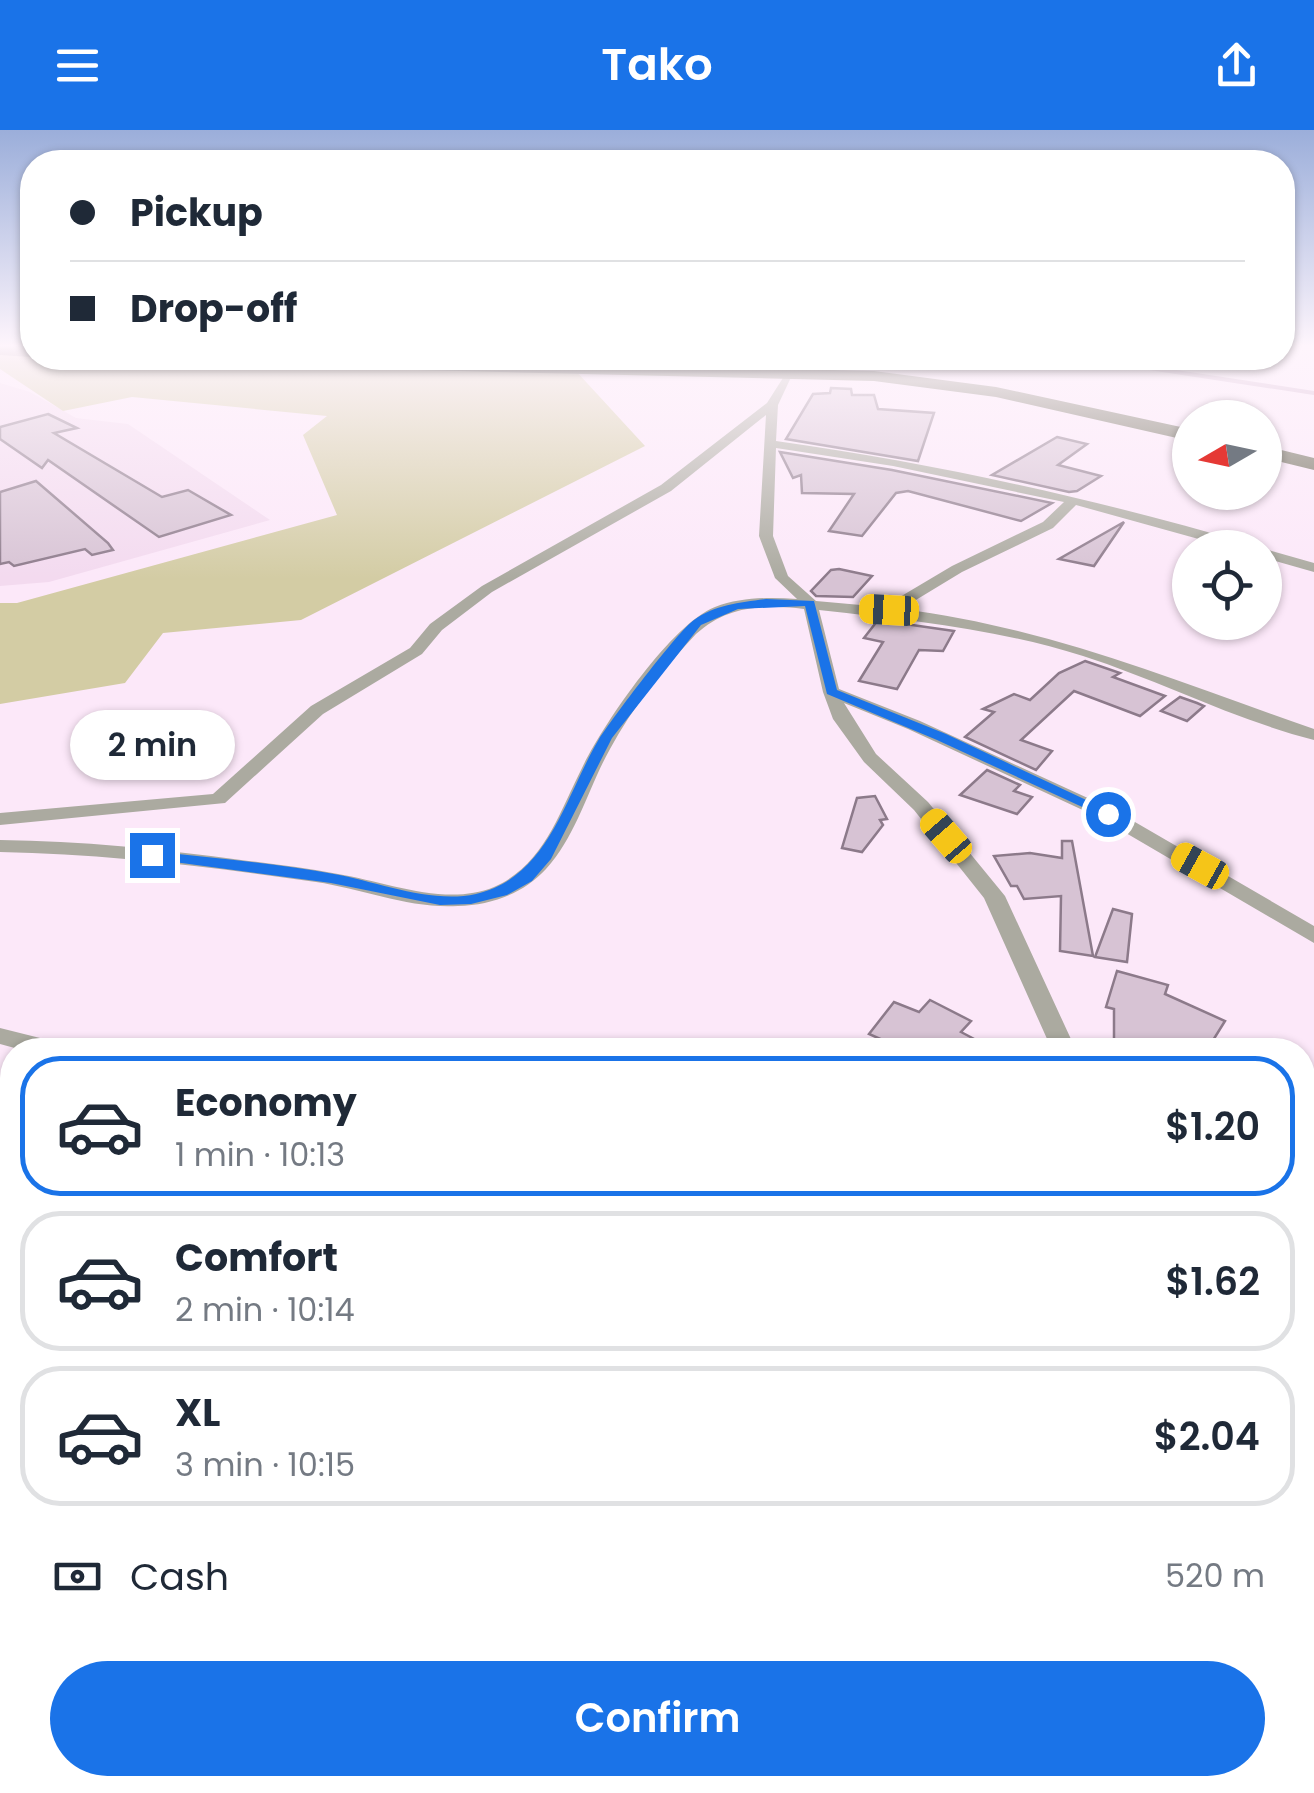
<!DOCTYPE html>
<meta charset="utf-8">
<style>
:root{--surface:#fff;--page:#f6f6f7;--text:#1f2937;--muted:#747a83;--line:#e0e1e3;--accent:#1a73e8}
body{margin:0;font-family:Poppins,sans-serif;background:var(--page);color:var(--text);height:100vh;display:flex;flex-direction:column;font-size:38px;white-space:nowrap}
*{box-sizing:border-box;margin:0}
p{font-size:32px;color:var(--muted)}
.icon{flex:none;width:55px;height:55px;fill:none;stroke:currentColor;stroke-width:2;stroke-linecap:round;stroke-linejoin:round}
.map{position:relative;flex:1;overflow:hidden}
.details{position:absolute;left:0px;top:908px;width:1315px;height:758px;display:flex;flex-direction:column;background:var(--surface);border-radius:40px 40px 0 0;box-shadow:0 2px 8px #0004}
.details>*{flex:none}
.guide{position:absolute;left:20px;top:20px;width:1275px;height:220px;border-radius:40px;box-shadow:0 2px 8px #0004;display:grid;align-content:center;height:220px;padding:0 50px;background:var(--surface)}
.needle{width:65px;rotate:261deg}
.buttons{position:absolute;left:1172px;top:270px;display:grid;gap:20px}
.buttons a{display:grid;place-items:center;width:110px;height:110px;border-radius:50%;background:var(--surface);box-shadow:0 2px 8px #0004;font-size:50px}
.end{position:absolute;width:45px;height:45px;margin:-22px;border:12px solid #1a73e8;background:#fff;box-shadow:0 0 0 5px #fff}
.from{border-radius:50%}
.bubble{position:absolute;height:70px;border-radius:35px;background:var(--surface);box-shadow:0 2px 8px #0004;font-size:32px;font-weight:600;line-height:70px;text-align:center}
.car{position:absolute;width:30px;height:60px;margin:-30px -15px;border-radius:12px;box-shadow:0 0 8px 2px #0007;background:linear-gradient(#f5c518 24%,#345 0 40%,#f5c518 0 76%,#345 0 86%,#f5c518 0)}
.guide b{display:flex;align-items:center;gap:35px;height:95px;font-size:38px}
.guide b+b{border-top:2px solid var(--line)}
.guide i{width:25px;height:25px;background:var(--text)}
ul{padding:18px 0 0;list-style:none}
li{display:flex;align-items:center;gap:30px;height:140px;margin:0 20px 15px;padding:0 30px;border:5px solid var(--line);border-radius:40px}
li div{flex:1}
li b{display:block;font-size:38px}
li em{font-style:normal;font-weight:600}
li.current{border-color:var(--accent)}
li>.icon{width:90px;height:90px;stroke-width:1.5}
.pay{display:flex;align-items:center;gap:25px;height:110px;padding:0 50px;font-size:38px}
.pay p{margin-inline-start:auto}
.primary-button{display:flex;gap:20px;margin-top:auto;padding:20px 50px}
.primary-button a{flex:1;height:115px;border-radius:60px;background:var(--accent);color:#fff;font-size:40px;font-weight:600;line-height:115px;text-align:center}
header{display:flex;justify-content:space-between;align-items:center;height:130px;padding:0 50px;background:var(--accent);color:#fff;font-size:45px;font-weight:600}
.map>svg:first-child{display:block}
.built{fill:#f3daef}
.green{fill:#d3cca4}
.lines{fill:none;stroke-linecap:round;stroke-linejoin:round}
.stream{stroke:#c8a6c4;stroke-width:4}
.building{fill:#d7c3d4;stroke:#8c7a8a;stroke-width:2.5}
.path{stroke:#978995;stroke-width:6;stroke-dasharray:9 6;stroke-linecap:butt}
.minor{fill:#abaaa0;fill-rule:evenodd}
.tertiary{fill:#abaaa0;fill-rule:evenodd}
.trunk{fill:#686652;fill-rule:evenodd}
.route{fill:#1a73e8}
</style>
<header><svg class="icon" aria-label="menu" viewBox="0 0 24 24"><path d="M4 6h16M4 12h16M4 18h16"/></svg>Tako<svg class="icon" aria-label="share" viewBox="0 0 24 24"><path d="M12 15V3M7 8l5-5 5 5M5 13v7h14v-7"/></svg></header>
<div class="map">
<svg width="1314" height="1663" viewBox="0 0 1314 1663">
<rect width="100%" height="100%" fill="#fce8f9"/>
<!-- built -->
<path class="built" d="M0 253 30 262 76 288 128 294 270 390 49 452 0 456Z"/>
<!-- green -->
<path class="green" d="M0 216H32V228H564L645 316 301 490 163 503 125 553 0 574V473H17L337 385 303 305 327 286 132 267 63 281 0 239Z"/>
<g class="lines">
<!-- stream -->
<path class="stream" d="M1084 228 1314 263"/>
</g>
<!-- building -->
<g class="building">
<path d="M831 258 851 259 852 265H874L878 279 934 283 918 331 786 309 813 264 830 263Z"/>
<path d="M48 284 77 298 54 303 162 367 188 360 231 385 159 407 48 330 42 338 0 309V297Z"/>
<path d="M1057 307 1087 314 1058 335 1101 346 1077 361 1069 362 992 345Z"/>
<path d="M780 322 892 340 1052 373 1021 391 908 361 896 363 862 406 829 401 854 364 802 363 801 345 793 348Z"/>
<path d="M36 351 108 413 113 420 92 425 85 419 14 436 9 432 0 434V362Z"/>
<path d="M1124 392 1094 436 1059 429Z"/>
<path d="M839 439 872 446 853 467 816 466 811 461 831 440Z"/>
<path d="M878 490 919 496 954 501 943 521 919 520 897 559 859 551 883 512 864 508Z"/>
<path d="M1085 531 1120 543 1113 547 1165 566 1140 586 1074 561 1021 610 1052 621 1036 640 965 607 994 582 983 579 1014 564 1030 570 1059 543Z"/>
<path d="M1180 567 1197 573 1204 576 1187 591 1161 581Z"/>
<path d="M987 640 1020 655 1014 661 1032 667 1017 684 960 665Z"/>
<path d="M875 666 887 689 880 690 883 695 862 722 842 718 857 668Z"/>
<path d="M1062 711H1072L1093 826 1060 821 1061 766 1024 769 1017 756H1011L994 726 1030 723 1062 728Z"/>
<path d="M1113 779 1132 784 1127 832 1095 827Z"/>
<path d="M1117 841 1168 855 1165 864 1225 891 1207 920H1114V879L1106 877Z"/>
<path d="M930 870 971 891 961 902 995 920H905L869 904 894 872 919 882Z"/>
</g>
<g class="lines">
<!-- path -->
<path class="path" d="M1302 996 1314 997"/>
<!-- minor -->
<g class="minor">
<path d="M788 240 793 243 778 275 776 311C939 334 1096 369 1253 415L1255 418H1231L1076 375 1053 398 962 442 901 479C1051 498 1173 550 1314 599V610C1235 590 1161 551 1083 526 997 499 909 490 819 480L839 559 920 591 1116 681 1314 796V813L1102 689 908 599 844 573 876 624 928 672 1005 766 1076 920H1052L984 768 914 680 864 632 833 589 823 562 804 479 796 478C757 475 726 477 696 504 664 538 632 578 610 619 588 658 577 705 546 739 523 764 491 775 458 776 410 779 363 759 316 752 211 737 106 724 0 722V710C81 711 161 719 241 730 273 734 306 738 338 744 387 752 446 777 494 757 544 735 559 683 582 638 602 596 671 494 715 477 741 467 769 467 797 469L775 448 759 406 766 285 671 361 492 462 442 500 422 524 323 584 225 673 0 695V683L213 664 311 576 410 518 430 494 482 456 661 355 767 273ZM776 318 893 336 1064 372 1043 392 952 436 883 477 816 471 788 446 773 406Z"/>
<path d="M1265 419 1314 433V442L1265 428Z"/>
<path d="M0 898 64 914 67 920H22L0 914Z"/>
<path d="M12 1117V1149L0 1155V1123Z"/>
<path d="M1302 1444 1314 1449V1500L1302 1495Z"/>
<path d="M1302 1565 1314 1570V1610L1302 1605Z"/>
<path d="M805 1652H864L860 1663H800Z"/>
</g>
<!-- tertiary -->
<path class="tertiary" d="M801 228H814L792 246H784V240Z"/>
<!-- trunk -->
<g class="trunk">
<path d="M0 216 32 217V227L0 225Z"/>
<path d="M123 228H320L874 241 996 257 1190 299V311L996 267 874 251 131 233Z"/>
<path d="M1265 316 1314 328V340L1265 328Z"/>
</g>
</g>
<!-- sky -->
<linearGradient id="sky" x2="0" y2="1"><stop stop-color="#9baeda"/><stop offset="0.48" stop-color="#fef5fc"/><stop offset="1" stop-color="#fef5fc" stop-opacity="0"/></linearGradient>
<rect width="1314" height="449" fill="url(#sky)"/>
<!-- route -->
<path class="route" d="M766 469 814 471 837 560 946 604 1116 684 1104 687 937 610 827 564 805 476 738 479 701 495 612 608 551 729 532 751 507 765 471 774 440 775 331 753 152 729 145 725 152 721C213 728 274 733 334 744 379 752 431 774 476 764 549 747 565 666 599 609 611 590 678 501 694 490 714 475 742 472 766 469Z"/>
</svg>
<div class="buttons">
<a><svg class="needle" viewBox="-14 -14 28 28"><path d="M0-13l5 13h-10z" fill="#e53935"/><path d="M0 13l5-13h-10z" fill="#747a83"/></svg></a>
<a><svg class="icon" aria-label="locate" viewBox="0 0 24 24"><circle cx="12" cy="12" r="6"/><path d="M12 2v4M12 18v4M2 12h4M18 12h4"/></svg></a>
</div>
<i class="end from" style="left:1108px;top:684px"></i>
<i class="end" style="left:152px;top:725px"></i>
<div class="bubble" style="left:70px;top:580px;width:165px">2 min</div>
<i class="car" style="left:889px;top:480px;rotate:273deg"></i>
<i class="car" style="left:946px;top:706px;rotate:319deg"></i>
<i class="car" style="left:1200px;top:736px;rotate:299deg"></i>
<div class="guide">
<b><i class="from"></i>Pickup</b>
<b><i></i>Drop-off</b>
</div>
<section class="details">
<ul>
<li class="current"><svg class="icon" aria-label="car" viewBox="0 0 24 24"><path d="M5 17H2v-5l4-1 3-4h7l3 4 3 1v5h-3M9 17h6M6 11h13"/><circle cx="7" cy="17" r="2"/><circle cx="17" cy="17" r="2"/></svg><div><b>Economy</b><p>1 min · 10:13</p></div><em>$1.20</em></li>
<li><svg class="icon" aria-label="car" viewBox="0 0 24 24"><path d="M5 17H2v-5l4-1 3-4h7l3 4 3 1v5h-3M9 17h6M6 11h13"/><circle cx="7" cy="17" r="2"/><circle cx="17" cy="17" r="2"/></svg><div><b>Comfort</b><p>2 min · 10:14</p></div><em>$1.62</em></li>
<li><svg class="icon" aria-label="car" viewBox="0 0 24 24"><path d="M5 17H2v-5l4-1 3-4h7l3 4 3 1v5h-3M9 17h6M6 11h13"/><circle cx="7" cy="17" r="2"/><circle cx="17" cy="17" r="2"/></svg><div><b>XL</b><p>3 min · 10:15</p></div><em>$2.04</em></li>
</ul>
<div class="pay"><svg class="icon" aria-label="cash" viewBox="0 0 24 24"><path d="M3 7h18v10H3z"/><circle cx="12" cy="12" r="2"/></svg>Cash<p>520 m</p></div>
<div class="primary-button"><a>Confirm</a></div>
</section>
</div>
